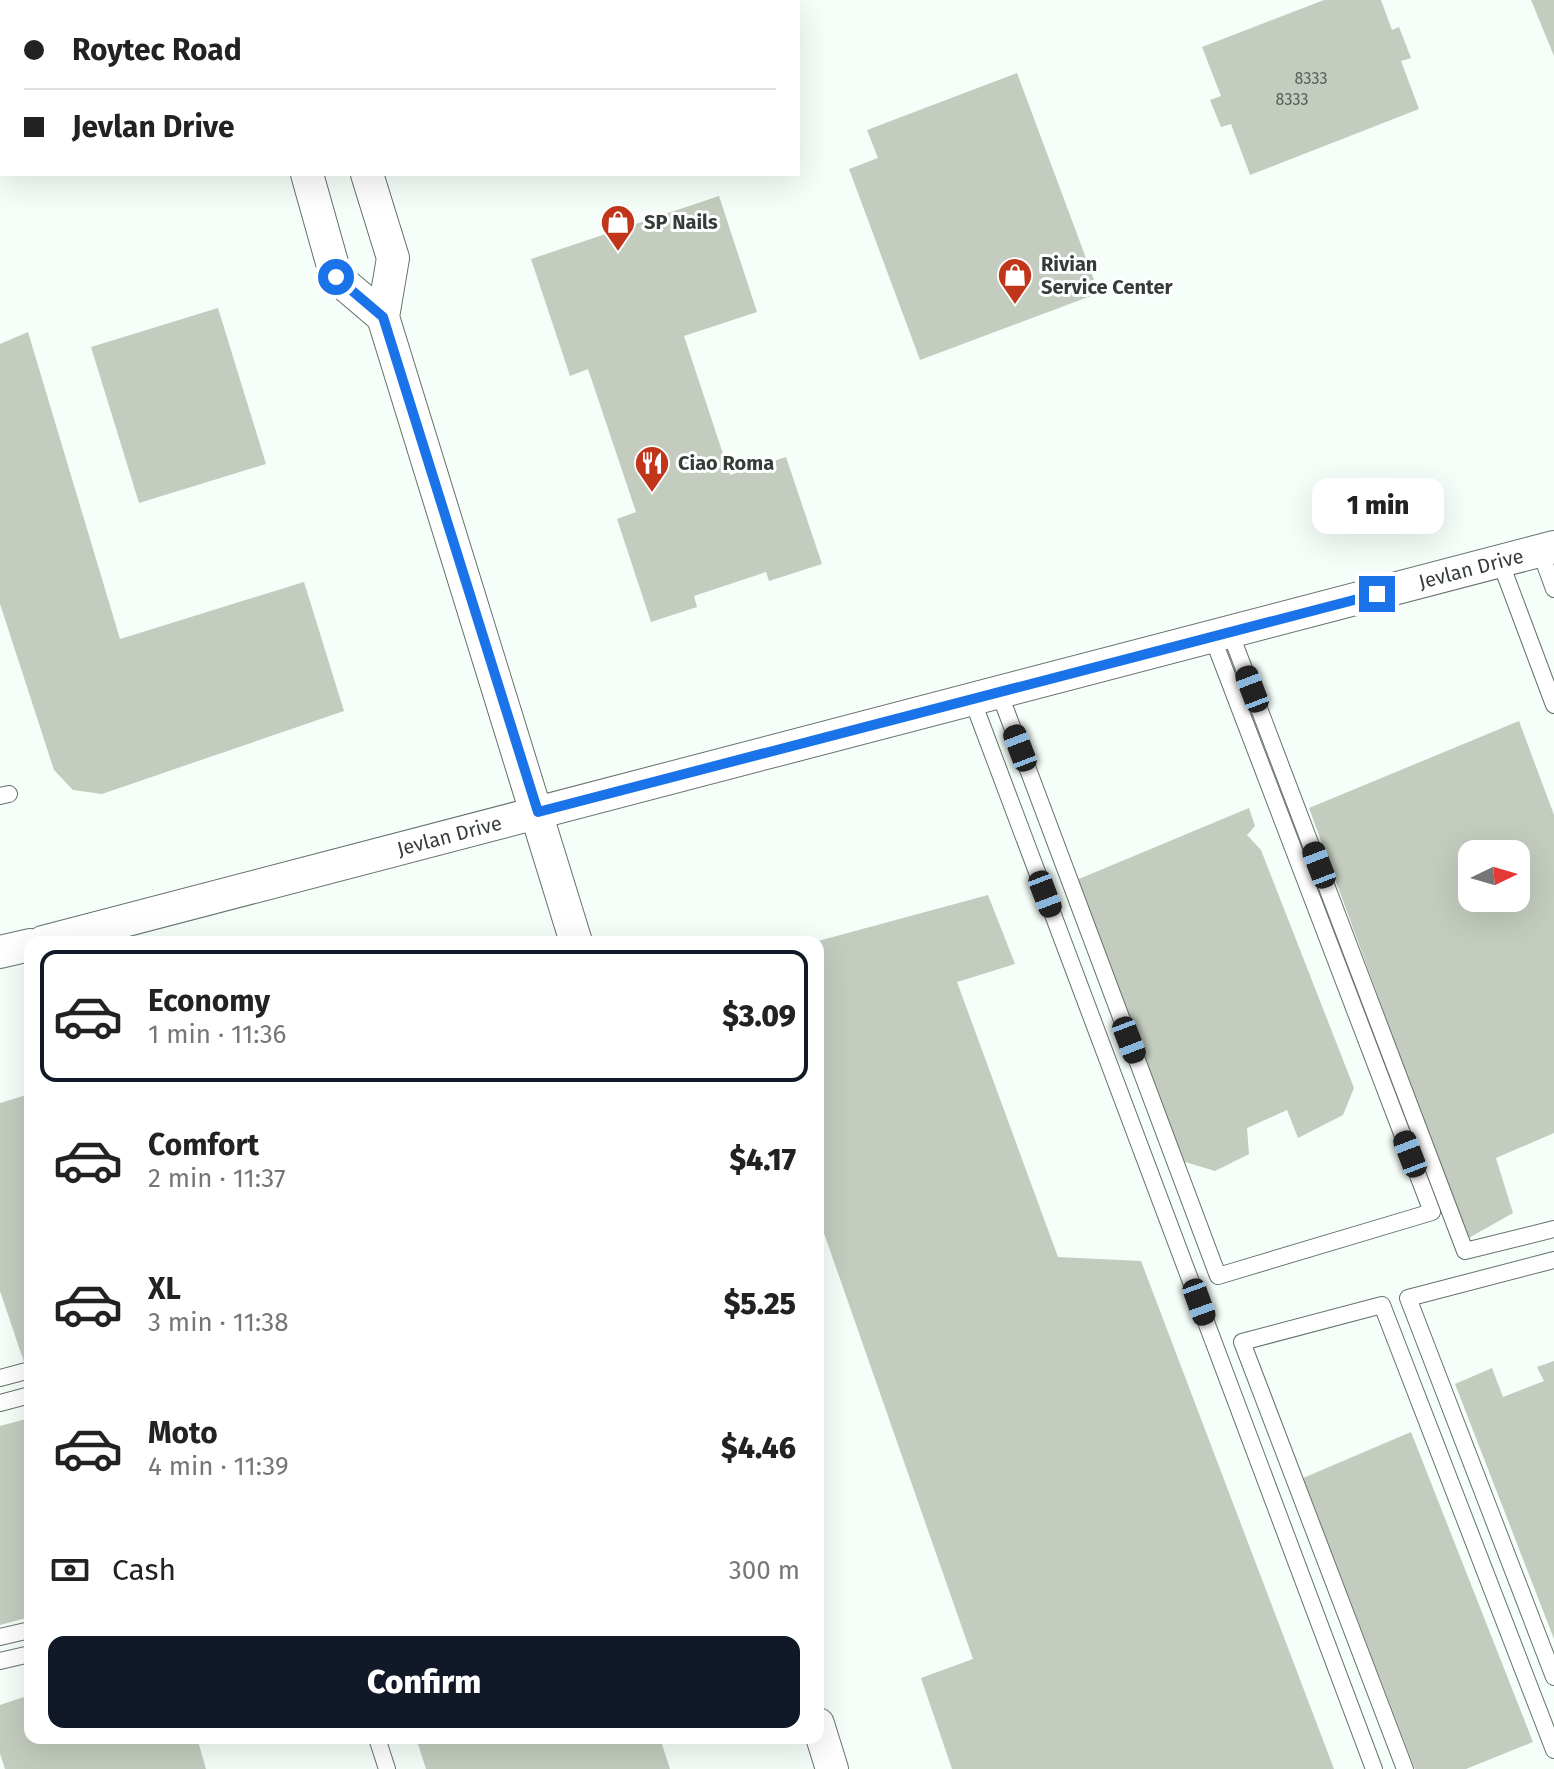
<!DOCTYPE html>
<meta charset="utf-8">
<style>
:root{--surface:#fff;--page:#f6f6f6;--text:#222;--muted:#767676;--line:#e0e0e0;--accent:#111827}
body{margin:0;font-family:"Fira Sans",sans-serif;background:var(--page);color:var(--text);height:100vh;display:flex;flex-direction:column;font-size:30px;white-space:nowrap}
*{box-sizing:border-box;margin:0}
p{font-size:26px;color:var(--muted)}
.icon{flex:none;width:44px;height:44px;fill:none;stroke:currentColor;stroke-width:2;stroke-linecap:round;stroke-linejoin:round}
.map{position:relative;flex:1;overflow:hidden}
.side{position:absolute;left:24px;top:936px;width:800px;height:808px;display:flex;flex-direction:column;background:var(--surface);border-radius:16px;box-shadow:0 8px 32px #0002}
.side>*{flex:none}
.banner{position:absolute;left:0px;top:0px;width:800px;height:176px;box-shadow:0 8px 32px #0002;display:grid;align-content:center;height:176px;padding:0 24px;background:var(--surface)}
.needle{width:52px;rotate:85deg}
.controls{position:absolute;left:1458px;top:840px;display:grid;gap:16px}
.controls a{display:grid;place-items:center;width:72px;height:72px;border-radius:16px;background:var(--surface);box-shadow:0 8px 32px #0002;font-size:40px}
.end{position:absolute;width:36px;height:36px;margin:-18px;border:10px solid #1a73e8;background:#fff;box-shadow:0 0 0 4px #fff}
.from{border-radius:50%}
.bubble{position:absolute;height:56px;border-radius:16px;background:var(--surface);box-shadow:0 8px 32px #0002;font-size:26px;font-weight:800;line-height:56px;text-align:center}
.car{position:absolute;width:24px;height:48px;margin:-24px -12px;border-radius:10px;box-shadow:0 0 6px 2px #0007;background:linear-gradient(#222 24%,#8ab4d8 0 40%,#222 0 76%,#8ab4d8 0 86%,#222 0)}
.banner b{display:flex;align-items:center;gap:28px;height:76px;font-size:30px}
.banner b+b{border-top:2px solid var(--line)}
.banner i{width:20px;height:20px;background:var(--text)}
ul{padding:14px 0 0;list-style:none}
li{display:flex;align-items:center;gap:24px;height:132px;margin:0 16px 12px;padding:0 8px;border:4px solid transparent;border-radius:16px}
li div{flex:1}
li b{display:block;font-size:30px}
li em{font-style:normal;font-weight:800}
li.current{border-color:var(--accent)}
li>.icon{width:72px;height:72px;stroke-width:1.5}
.pay{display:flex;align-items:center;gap:20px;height:88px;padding:0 24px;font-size:30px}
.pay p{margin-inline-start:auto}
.button{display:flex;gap:16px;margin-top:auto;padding:16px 24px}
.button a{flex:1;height:92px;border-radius:16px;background:var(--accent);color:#fff;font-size:32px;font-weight:800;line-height:92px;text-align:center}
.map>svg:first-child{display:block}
.building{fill:#c3ccbe;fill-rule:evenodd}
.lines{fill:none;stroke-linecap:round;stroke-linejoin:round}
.lane-casing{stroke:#64726a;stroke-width:18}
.street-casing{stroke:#64726a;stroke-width:34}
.secondary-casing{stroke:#64726a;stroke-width:46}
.lane{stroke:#fff;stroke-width:16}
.street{stroke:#fff;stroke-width:32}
.secondary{stroke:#fff;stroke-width:44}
.route{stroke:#1a73e8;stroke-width:10}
.labels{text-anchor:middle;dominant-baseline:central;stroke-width:6;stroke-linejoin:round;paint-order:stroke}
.number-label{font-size:16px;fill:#59605a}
.poi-label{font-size:20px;font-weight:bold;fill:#363c38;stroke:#fff;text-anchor:start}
.street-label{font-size:20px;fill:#363c38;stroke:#fff}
</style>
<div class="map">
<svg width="1554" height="1769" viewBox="0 0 1554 1769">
<rect width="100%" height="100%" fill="#f5fef8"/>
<!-- building -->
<g class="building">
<path d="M1324 0H1381L1392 30 1399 27 1411 58 1401 61 1419 109 1250 175 1231 124 1221 127 1210 100 1221 96 1202 47Z"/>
<path d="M1531 0H1554V56Z"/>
<path d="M1017 73 1099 293 920 360 849 169 878 158 867 130Z"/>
<path d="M719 196 757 312 684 336 730 475 786 457 822 564 769 581 766 572 694 596 697 607 651 622 617 519 636 512 588 369 570 376 531 259Z"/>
<path d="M218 308 266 464 139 503 91 347Z"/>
<path d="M28 332 120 639 304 582 344 711 102 794 73 790 54 770 0 604V344Z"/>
<path d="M1519 721 1554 815V1133L1496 1158 1513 1213 1467 1239 1309 808ZM1472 854H1516V898H1472Z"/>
<path d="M1249 808 1255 826 1247 835 1261 850 1354 1088 1343 1115 1298 1138 1287 1110 1247 1128 1249 1154 1215 1171 1182 1161 1074 881Z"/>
<path d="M988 895 1015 964 957 982 1058 1257 1141 1261 1334 1769H952L921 1678 973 1659 818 1216V941Z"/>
<path d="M30 1094V1361L24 1362 0 1291V1103Z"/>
<path d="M1554 1361V1639L1455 1384 1492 1368 1503 1397 1544 1381 1537 1367Z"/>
<path d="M30 1418V1617L0 1625V1426Z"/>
<path d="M1411 1432 1533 1742 1466 1769H1415L1303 1478Z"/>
<path d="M30 1695V1738H197L206 1769H5L0 1754V1705Z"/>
<path d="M416 1738H660L670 1769H426Z"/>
</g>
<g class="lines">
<!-- lane casing -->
<g class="lane-casing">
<g id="lane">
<path d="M1540 551 1554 589"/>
<path d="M1500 561 1554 705"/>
<path d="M1230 632 1465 1251 1554 1229"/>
<path d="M999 692 1218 1276 1432 1212 1212 636"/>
<path d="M972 699 1374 1769"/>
<path d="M0 796 9 794"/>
<path d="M1554 1260 1408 1298 1554 1677"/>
<path d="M0 1378 30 1370"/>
<path d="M0 1403 30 1395"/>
<path d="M0 1637 30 1630"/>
<path d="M0 1661 30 1654"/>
<path d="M377 1738 387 1769"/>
<path d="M1405 1769 1242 1342 1382 1305 1554 1750"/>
</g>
</g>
<!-- street casing -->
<g class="street-casing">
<g id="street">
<path d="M252 0V2"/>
<path d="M307 174 336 277 383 317"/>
<path d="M367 174 393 258 383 317 576 942"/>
<path id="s1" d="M43 942 1554 547"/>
<path d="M0 952 30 945"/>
<path d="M818 1724 832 1769"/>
</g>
</g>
<!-- secondary casing -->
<g class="secondary-casing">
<g id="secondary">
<path d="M320 2 328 0"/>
<path d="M551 2 558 0"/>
<path d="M0 118H2"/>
</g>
</g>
<!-- lane -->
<use href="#lane" class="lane"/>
<!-- street -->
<use href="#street" class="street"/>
<!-- secondary -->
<use href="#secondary" class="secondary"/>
</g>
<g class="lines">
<!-- route -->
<path class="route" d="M336 277 383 317 538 812 1377 594"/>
</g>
<!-- icons -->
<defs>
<g id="shop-pin" transform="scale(1.8)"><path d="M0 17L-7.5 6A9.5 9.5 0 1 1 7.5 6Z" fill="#c1361a" stroke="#fff"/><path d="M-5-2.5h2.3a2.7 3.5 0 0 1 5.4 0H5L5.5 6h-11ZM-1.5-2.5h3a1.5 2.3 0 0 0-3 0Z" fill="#fff"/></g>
<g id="restaurant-pin" transform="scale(1.8)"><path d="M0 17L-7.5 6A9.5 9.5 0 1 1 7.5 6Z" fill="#c1361a" stroke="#fff"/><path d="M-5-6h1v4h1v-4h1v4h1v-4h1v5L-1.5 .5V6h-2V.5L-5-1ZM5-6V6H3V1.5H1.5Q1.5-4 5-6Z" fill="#fff"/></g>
</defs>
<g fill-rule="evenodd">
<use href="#shop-pin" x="618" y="222"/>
<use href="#shop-pin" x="1015" y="275"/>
<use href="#restaurant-pin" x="652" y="463"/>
</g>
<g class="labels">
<!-- number labels -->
<g class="number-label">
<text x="1311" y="78">8333</text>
<text x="1292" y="99">8333</text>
</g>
<!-- poi labels -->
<g class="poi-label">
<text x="644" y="222">SP Nails</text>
<text x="1041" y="264">Rivian<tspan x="1041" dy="23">Service Center</tspan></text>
<text x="678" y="463">Ciao Roma</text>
</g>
<!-- street labels -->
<g class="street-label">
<text stroke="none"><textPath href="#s1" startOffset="1476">Jevlan Drive</textPath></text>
<text stroke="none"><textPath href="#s1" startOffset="420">Jevlan Drive</textPath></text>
</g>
</g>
</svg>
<div class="controls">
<a><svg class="needle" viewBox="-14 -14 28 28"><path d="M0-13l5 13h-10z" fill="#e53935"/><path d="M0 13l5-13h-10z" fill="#767676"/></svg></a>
</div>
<i class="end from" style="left:336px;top:277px"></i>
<i class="end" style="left:1377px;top:594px"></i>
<div class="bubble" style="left:1312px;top:478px;width:132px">1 min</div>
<i class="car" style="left:1252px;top:689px;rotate:339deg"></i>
<i class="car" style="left:1020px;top:748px;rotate:339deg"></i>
<i class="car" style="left:1319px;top:865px;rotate:339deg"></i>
<i class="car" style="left:1045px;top:894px;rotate:159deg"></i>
<i class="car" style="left:1129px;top:1040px;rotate:159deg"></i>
<i class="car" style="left:1410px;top:1154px;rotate:339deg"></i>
<i class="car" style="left:1199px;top:1302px;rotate:160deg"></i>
<div class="banner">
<b><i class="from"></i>Roytec Road</b>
<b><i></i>Jevlan Drive</b>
</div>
<section class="side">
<ul>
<li class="current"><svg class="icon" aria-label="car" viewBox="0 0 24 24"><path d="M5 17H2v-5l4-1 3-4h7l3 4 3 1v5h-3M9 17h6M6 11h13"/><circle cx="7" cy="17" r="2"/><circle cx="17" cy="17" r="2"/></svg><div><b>Economy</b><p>1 min · 11:36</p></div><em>$3.09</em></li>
<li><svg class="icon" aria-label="car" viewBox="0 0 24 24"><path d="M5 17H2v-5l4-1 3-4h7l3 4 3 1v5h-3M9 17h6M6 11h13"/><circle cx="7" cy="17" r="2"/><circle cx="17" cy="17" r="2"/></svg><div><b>Comfort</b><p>2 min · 11:37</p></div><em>$4.17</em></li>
<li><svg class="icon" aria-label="car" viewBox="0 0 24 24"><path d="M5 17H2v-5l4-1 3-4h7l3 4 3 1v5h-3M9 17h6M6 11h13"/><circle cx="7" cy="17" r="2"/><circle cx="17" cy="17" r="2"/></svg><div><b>XL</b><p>3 min · 11:38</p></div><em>$5.25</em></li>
<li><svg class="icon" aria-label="car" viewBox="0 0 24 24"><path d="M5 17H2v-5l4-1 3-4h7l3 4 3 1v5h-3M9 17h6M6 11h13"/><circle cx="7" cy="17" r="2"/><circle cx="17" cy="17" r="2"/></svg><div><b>Moto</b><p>4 min · 11:39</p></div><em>$4.46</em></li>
</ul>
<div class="pay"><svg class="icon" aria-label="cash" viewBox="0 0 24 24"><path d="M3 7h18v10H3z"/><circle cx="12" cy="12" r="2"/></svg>Cash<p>300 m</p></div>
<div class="button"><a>Confirm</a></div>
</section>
</div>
